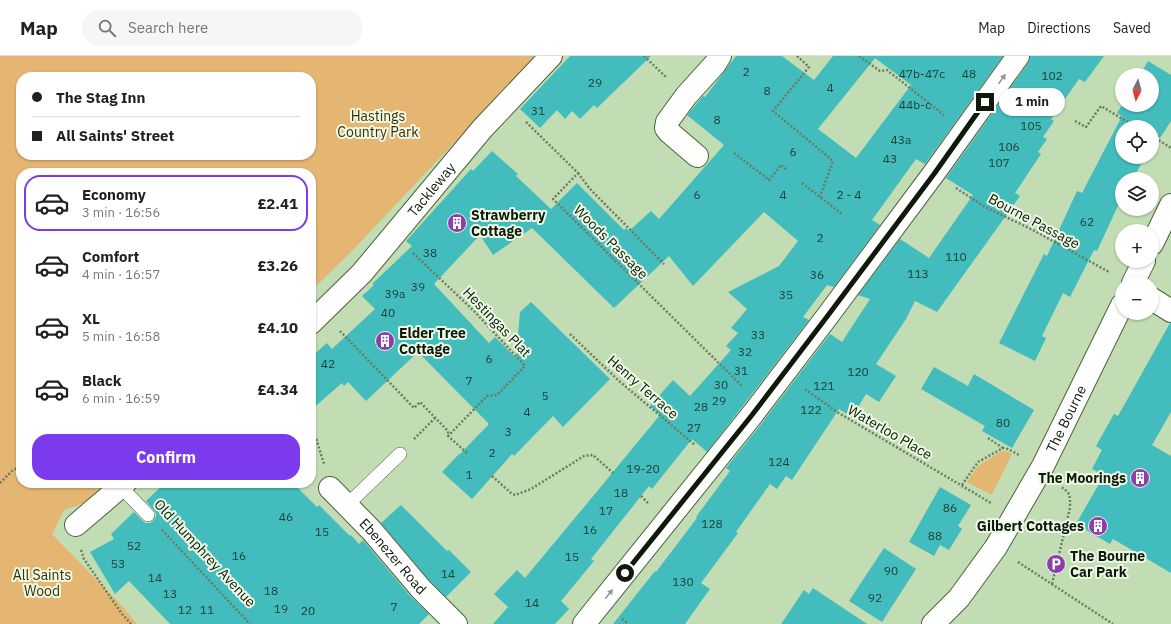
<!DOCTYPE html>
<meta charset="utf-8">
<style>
:root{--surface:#fff;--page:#f6f6f6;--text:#202124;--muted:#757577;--line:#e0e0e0;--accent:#7c3aed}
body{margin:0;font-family:"IBM Plex Sans",sans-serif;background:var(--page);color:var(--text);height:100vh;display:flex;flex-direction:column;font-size:15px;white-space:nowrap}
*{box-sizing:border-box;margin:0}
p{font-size:13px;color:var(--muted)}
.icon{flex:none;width:22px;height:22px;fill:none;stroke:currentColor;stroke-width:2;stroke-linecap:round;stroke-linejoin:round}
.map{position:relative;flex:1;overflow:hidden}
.drawer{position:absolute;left:16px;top:112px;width:300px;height:320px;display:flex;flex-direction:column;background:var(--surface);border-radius:16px;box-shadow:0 1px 3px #0004}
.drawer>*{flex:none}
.top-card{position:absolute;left:16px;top:16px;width:300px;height:88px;border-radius:16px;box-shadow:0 1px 3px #0004;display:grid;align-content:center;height:88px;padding:0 16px;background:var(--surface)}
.needle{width:26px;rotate:186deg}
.tools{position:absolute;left:1115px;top:12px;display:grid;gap:8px}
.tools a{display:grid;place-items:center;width:44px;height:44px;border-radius:50%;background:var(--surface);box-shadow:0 1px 3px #0004;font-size:20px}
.end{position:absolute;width:18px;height:18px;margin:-9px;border:5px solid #0f1809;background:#fff;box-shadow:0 0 0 2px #fff}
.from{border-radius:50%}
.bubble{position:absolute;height:28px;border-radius:14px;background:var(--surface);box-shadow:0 1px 3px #0004;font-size:13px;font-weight:800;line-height:28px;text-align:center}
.top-card b{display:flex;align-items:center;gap:14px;height:38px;font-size:15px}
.top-card b+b{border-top:1px solid var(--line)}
.top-card i{width:10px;height:10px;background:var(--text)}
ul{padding:7px 0 0;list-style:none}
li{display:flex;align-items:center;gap:12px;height:56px;margin:0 8px 6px;padding:0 8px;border:2px solid transparent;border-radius:16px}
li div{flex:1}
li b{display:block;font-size:15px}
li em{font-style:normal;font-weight:800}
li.selected{border-color:var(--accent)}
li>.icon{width:36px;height:36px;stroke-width:1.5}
.primary-button{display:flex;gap:8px;margin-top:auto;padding:8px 16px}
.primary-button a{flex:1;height:46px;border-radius:16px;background:var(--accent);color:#fff;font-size:16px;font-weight:800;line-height:46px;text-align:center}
header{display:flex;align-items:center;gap:24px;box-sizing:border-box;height:56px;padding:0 20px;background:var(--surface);border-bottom:1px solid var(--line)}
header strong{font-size:19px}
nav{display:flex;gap:22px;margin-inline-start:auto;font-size:14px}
.search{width:280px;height:36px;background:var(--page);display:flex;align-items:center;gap:10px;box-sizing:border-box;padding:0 14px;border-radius:16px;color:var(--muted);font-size:15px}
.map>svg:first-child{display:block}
.green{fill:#e5b572;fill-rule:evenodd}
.building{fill:#42bcbc;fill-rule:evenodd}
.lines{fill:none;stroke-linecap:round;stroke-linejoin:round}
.service-casing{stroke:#4b623e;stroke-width:14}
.minor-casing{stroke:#4b623e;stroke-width:24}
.trunk-casing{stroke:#4b623e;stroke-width:24}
.path{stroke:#6b7d61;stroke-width:2.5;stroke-dasharray:2 2;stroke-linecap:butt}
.service{stroke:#fff;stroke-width:13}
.minor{stroke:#fff;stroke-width:22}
.trunk{stroke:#fff;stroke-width:22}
.oneway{fill:#939790}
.route{stroke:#0f1809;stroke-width:5}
.labels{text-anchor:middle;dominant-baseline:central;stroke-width:4;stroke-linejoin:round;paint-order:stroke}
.number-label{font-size:12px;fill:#1c4136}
.park-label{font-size:14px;fill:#442b01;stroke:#ecf9e5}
.street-label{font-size:14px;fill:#0f1809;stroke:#ecf9e5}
.poi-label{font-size:14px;font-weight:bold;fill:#0f1809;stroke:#ecf9e5;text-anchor:start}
</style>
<header>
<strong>Map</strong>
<div class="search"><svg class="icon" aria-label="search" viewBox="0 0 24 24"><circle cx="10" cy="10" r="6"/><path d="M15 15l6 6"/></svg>Search here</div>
<nav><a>Map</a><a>Directions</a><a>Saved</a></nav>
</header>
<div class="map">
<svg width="1171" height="568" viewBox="0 0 1171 568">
<rect width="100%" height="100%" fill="#c2ddb4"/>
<!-- green -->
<g class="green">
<path d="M0 0H536L352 195 311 235V117H21V427H117L99 442 64 454 52 478 121 549 137 568H0ZM21 21H311V99H21Z"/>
<path d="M1005 395 1012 398 992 438H990L967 426 978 410 1000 396Z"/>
</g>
<!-- building -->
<g class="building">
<path d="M570 0H651L597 52 594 49 580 63 572 55 565 63 557 54 540 72 520 53Z"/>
<path d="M736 0H782L814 24 833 0H1003L925 108 916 103 872 164 880 169 834 231 827 229 803 261 809 264 742 351 707 396 692 383 652 433 649 430 591 503 594 505 561 545 569 553 555 568H493L508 551 494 538 517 514 525 522 599 433 660 359 650 350 673 324 690 340 731 294 726 290 738 277 731 272 747 253 728 236 779 210 798 185 764 156 693 230 669 200 614 252 532 172 493 199 480 179 434 228 489 287 495 281 516 302 520 256 531 246 610 323 563 371 553 360 514 400 512 398 472 443 442 416 459 398H460L489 368 418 296 366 345 348 326 344 330 342 327 311 354V301L327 287 332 293 375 253 362 240 374 229 372 228 412 190 406 185 471 113 473 115 492 95 518 118 516 120 551 153 577 127 624 174 626 172 629 175 651 155 659 163 724 89 687 59 703 40 705 41ZM875 2 911 29 856 102 818 73Z"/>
<path d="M1030 0H1104L1085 26 1079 23 1051 63 1054 65 1043 81 1047 83 1038 96 1041 98 1015 137 1020 140 937 256 915 245 906 263 876 308 896 320 879 346 866 338 852 361 839 353 792 424 786 420 777 433 770 428 736 476 738 477 701 527 710 533 685 568H613L655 515 656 516 697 462 696 461 730 415 726 412 762 367 830 278 842 286 870 243 858 239 900 183 929 202 973 139 946 122 1028 7Z"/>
<path d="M1148 5 1171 19V65L1160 82 1156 80 1152 88V71H1122V101H1145L1133 123H1122V141L1097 195 1094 194 1070 241 1063 237 1042 280 1046 282 1035 305 999 287 1044 198 1047 200 1077 135 1082 137 1122 60 1117 57 1122 49H1152V19H1140Z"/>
<path d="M1170 267H1171V356L1152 389 1171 400V517L1113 483 1110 488 1076 468 1104 419 1092 413 1102 394 1096 390 1114 358 1118 360Z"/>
<path d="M934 311 968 330 974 318 1034 354 1012 392 982 375 985 370 921 333Z"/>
<path d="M165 427H293L317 451 319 449 350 480 351 479 359 488 363 484 411 541 429 558 419 568H170L129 525 115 538 90 496 114 483 111 478 134 456 145 467H150L153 465 156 461V457L146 445Z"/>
<path d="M940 431 971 449 958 470 962 473 949 494 940 489 934 500 909 486Z"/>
<path d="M401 449 447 495 449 494 471 516 446 541 430 525 381 467Z"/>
<path d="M884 492 916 513 882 566 849 545Z"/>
<path d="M813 532 867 568H781L804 534 809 538Z"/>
</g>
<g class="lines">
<!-- service casing -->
<g class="service-casing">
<g id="service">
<path d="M120 430 148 459"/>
<path d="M347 449 400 398"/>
</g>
</g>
<!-- minor casing -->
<g class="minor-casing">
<g id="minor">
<path d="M697 100 669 76 666 72 667 66 686 40 715 8 720 0"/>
<path d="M1152 243 1171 255"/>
<path id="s1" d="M311 267 362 217 482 73 551 0"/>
<path id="s2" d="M330 432 372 475 421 533 456 568"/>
<path d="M76 469 125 427"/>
<path d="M584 568 752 359 826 262 934 117 1018 0"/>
</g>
</g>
<!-- trunk casing -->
<g class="trunk-casing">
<g id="trunk">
<path d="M1152 188 1171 149"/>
<path d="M1133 227 1144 205"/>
<path id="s3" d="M933 568 959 542 996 491 1043 410 1122 249"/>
</g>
</g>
<!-- path -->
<g class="path">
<path d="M644 0 667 22"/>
<path d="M797 0 809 11 773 55 833 105 820 141"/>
<path d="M859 0 880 15 887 14 944 59"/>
<path d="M1075 65 1086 71 1101 50 1136 71"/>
<path d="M526 66 578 117 553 143 742 330"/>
<path d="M1152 80 1171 92"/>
<path d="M734 97 769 124 781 109 786 113"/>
<path d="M578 117 590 133 664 208"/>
<path d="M802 127 842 158"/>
<path d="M956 132 985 151 1031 173 1109 216"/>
<path d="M413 197 474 255 525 310 497 339 487 340 448 380"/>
<path d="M340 275 414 352 420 346 448 375V380L467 397"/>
<path d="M570 278 619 325 695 389"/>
<path d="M805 333 837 356 991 447"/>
<path d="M311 377 316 382 324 408"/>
<path d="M988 382 1003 392"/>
<path d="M414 383 435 362"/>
<path d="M492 420 511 437 515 439 531 433 584 400 593 399 613 417"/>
<path d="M0 427 13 414 21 411"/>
<path d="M962 429 978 406 1003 392 1008 393 1019 399"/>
<path d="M641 440 648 447"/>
<path d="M162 474 250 568"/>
<path d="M81 494 84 503 122 558 131 568"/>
<path d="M1018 506 1113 568"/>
<path d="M1052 528 1070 452C1070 440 1071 437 1061 431"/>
<path d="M622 563 628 568"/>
</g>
<!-- service -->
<use href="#service" class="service"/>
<!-- minor -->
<use href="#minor" class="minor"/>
<!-- trunk -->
<use href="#trunk" class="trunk"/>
</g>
<!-- one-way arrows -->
<defs><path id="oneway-solid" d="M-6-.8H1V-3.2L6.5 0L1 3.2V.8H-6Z"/></defs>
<g class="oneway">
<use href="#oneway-solid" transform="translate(1002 23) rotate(-54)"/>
<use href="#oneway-solid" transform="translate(609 538) rotate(-52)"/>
</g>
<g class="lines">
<!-- route -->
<path class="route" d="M625 517 752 359 826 262 934 118 985 46"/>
</g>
<!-- icons -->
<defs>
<g id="building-disc" transform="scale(1)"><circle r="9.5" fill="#8d3dad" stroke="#ecf9e5"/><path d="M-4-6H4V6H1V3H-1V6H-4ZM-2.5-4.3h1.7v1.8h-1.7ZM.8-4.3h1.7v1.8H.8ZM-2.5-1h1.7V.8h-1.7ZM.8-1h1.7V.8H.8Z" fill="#fff"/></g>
<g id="parking-disc" transform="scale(1)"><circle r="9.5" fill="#8d3dad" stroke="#ecf9e5"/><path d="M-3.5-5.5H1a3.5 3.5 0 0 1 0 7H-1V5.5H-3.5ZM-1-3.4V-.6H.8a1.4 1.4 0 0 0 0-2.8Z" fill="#fff"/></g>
</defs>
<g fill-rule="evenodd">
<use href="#building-disc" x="457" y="167"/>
<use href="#building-disc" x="385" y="285"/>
<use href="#building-disc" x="1140" y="422"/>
<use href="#building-disc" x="1098" y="470"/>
<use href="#parking-disc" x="1056" y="508"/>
</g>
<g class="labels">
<!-- number labels -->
<g class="number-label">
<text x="746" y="15">2</text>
<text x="922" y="17">47b-47c</text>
<text x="969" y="17">48</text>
<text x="1052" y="19">102</text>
<text x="595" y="26">29</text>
<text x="830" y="31">4</text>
<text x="767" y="34">8</text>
<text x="915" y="48">44b-c</text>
<text x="538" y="54">31</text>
<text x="717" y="63">8</text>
<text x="1031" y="69">105</text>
<text x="901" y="83">43a</text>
<text x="1009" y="90">106</text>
<text x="793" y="95">6</text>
<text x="890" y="102">43</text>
<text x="999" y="106">107</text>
<text x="697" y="138">6</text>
<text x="783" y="138">4</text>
<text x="849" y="138">2 - 4</text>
<text x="1087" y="165">62</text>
<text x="820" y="181">2</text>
<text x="430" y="196">38</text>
<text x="956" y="200">110</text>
<text x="918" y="217">113</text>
<text x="817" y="218">36</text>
<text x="418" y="230">39</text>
<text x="395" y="237">39a</text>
<text x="786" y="238">35</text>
<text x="388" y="256">40</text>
<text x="758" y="278">33</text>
<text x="745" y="295">32</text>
<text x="489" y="302">6</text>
<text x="328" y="307">42</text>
<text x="741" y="314">31</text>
<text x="858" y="315">120</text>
<text x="469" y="324">7</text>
<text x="721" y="328">30</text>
<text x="824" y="329">121</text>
<text x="545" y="339">5</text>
<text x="719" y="344">29</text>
<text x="701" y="350">28</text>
<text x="811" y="353">122</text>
<text x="527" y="355">4</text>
<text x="1003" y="366">80</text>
<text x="694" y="371">27</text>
<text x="508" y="375">3</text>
<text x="492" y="396">2</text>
<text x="779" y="405">124</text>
<text x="643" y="412">19-20</text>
<text x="469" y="418">1</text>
<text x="621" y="436">18</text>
<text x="950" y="451">86</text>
<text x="606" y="454">17</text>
<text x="286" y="460">46</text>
<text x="712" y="467">128</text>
<text x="590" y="473">16</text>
<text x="322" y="475">15</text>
<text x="935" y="479">88</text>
<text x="134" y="489">52</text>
<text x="239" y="499">16</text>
<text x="572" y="500">15</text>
<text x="118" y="507">53</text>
<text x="891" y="514">90</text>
<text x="448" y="517">14</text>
<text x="155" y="521">14</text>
<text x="683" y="525">130</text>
<text x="271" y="534">18</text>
<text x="170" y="537">13</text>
<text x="875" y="541">92</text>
<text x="532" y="546">14</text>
<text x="394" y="550">7</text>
<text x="281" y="552">19</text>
<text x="185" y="553">12</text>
<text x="207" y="553">11</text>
<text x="308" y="554">20</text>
</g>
<!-- park labels -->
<g class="park-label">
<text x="378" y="60">Hastings<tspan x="378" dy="16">Country Park</tspan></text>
<text x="42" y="519">All Saints<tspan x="42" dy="16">Wood</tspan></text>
</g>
<!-- street labels -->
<g class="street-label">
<text stroke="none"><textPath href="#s1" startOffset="180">Tackleway</textPath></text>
<text transform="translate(1034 165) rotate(28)">Bourne Passage</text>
<text transform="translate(611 186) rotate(45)">Woods Passage</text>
<text transform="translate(497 266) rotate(46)">Hestingas Plat</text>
<text transform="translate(643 331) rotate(41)">Henry Terrace</text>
<text stroke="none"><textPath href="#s3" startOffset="246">The Bourne</textPath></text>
<text transform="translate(890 376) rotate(30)">Waterloo Place</text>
<text transform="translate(205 497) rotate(47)">Old Humphrey Avenue</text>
<text stroke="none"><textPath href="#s2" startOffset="93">Ebenezer Road</textPath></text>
</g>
<!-- poi labels -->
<g class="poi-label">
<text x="471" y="159">Strawberry<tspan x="471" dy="16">Cottage</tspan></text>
<text x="399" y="277">Elder Tree<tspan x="399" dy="16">Cottage</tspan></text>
<text x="1126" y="422" text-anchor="end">The Moorings</text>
<text x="1084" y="470" text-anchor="end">Gilbert Cottages</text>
<text x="1070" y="500">The Bourne<tspan x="1070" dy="16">Car Park</tspan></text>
</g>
</g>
</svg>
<div class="tools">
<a><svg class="needle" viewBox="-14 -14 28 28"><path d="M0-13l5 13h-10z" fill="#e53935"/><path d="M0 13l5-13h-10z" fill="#757577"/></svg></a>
<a><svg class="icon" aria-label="locate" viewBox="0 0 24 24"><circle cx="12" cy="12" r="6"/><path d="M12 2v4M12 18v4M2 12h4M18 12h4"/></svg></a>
<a><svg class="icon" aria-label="layers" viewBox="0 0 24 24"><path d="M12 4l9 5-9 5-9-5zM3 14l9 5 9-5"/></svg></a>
<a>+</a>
<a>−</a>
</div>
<i class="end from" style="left:625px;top:517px"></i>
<i class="end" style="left:985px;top:46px"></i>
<div class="bubble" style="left:999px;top:32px;width:66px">1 min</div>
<div class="top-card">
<b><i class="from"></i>The Stag Inn</b>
<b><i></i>All Saints' Street</b>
</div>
<section class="drawer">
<ul>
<li class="selected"><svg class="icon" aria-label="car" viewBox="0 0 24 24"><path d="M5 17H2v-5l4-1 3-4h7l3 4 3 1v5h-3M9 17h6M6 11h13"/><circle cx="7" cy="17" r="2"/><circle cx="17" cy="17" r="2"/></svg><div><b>Economy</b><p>3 min · 16:56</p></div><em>£2.41</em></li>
<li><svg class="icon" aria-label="car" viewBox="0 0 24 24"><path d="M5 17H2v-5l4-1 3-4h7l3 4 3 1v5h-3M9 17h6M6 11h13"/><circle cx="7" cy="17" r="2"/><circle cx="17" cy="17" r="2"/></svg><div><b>Comfort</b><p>4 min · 16:57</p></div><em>£3.26</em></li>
<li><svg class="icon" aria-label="car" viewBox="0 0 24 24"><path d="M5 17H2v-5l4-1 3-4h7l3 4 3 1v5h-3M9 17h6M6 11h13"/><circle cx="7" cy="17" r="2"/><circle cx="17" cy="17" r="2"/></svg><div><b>XL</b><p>5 min · 16:58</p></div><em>£4.10</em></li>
<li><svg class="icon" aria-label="car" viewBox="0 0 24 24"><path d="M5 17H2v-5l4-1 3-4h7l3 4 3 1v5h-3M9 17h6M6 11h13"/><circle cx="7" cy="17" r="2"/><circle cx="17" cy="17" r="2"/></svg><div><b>Black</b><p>6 min · 16:59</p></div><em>£4.34</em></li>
</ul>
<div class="primary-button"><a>Confirm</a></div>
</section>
</div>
